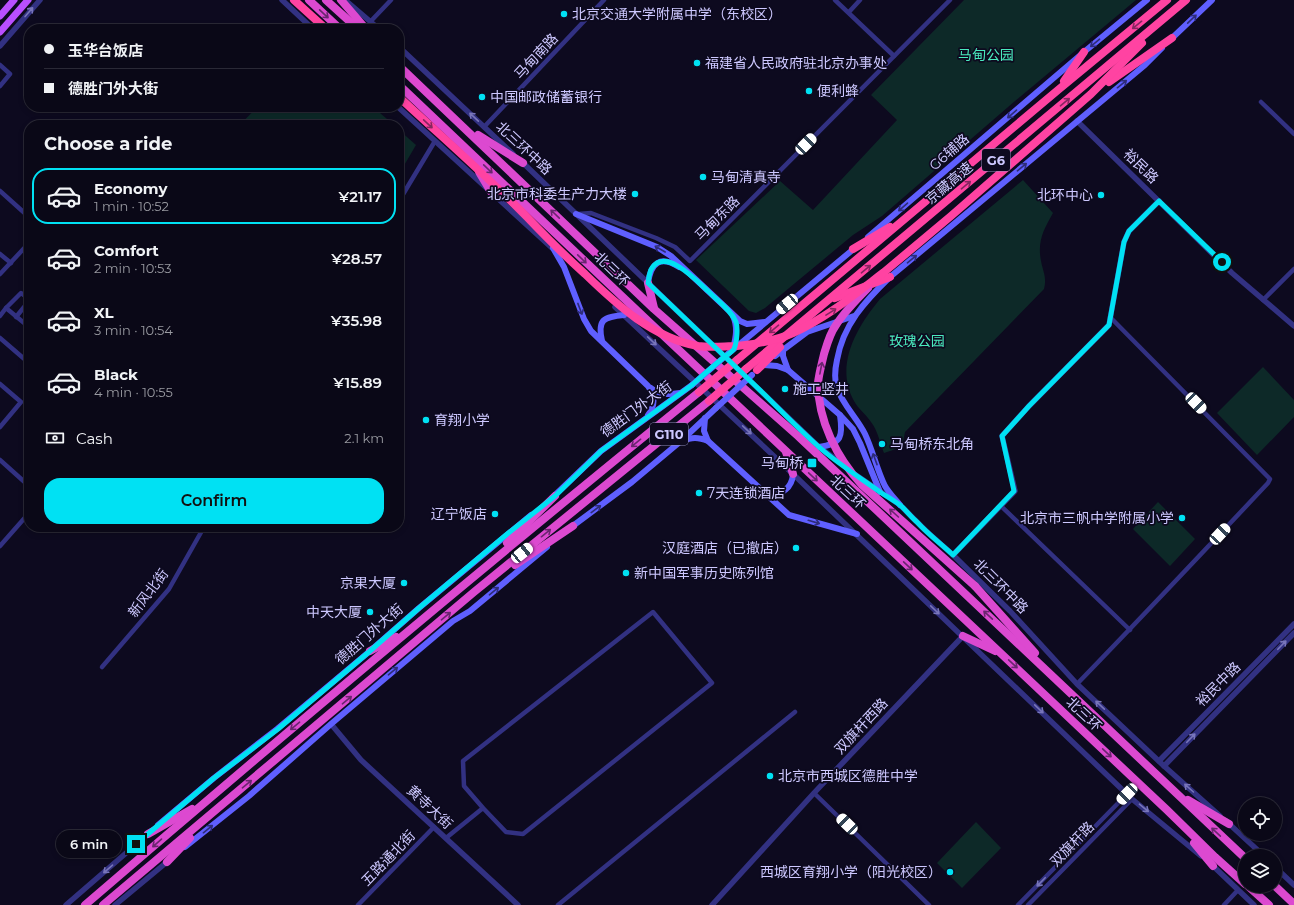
<!DOCTYPE html>
<meta charset="utf-8">
<style>
:root{--surface:#0a0817;--page:#181624;--text:#f1f3f6;--muted:#999aa1;--line:#2a2936;--accent:#00e1f3}
body{margin:0;font-family:Montserrat,"Noto Sans SC",sans-serif;background:var(--page);color:var(--text);height:100vh;display:flex;flex-direction:column;font-size:15px;white-space:nowrap}
*{box-sizing:border-box;margin:0}
p{font-size:13px;color:var(--muted)}
.icon{flex:none;width:22px;height:22px;fill:none;stroke:currentColor;stroke-width:2;stroke-linecap:round;stroke-linejoin:round}
.map{position:relative;flex:1;overflow:hidden}
.details{position:absolute;left:24px;top:120px;width:380px;height:412px;display:flex;flex-direction:column;background:var(--surface);border-radius:16px;box-shadow:0 2px 6px #0003,0 0 0 1px var(--line)}
.details>*{flex:none}
.banner{position:absolute;left:24px;top:24px;width:380px;height:88px;border-radius:16px;box-shadow:0 2px 6px #0003,0 0 0 1px var(--line);display:grid;align-content:center;height:88px;padding:0 20px;background:var(--surface)}
.fabs{position:absolute;left:1238px;top:797px;display:grid;gap:8px}
.fabs a{display:grid;place-items:center;width:44px;height:44px;border-radius:50%;background:var(--surface);box-shadow:0 2px 6px #0003,0 0 0 1px var(--line);font-size:20px}
.end{position:absolute;width:18px;height:18px;margin:-9px;border:5px solid #00e1f3;background:#111;box-shadow:0 0 0 2px #111}
.from{border-radius:50%}
.bubble{position:absolute;height:28px;border-radius:14px;background:var(--surface);box-shadow:0 2px 6px #0003,0 0 0 1px var(--line);font-size:13px;font-weight:600;line-height:28px;text-align:center}
.car{position:absolute;width:12px;height:24px;margin:-12px -6px;border-radius:5px;box-shadow:0 0 3px 1px #0007;background:linear-gradient(#fff 24%,#345 0 40%,#fff 0 76%,#345 0 86%,#fff 0)}
.banner b{display:flex;align-items:center;gap:14px;height:38px;font-size:15px}
.banner b+b{border-top:1px solid var(--line)}
.banner i{width:10px;height:10px;background:var(--text)}
ul{padding:0;list-style:none}
li{display:flex;align-items:center;gap:12px;height:56px;margin:0 8px 6px;padding:0 12px;border:2px solid transparent;border-radius:16px}
li div{flex:1}
li b{display:block;font-size:15px}
li em{font-style:normal;font-weight:600}
li.current{border-color:var(--accent)}
li>.icon{width:36px;height:36px;stroke-width:1.5}
h2{padding:0 20px;font-size:18px;line-height:48px}
.pay{display:flex;align-items:center;gap:10px;height:44px;padding:0 20px;font-size:15px}
.pay p{margin-inline-start:auto}
.cta{display:flex;gap:8px;margin-top:auto;padding:8px 20px}
.cta a{flex:1;height:46px;border-radius:16px;background:var(--accent);color:#111;font-size:16px;font-weight:600;line-height:46px;text-align:center}
.map>svg:first-child{display:block}
.green{fill:#0d2928}
.lines{fill:none;stroke-linecap:round;stroke-linejoin:round}
.minor{stroke:#323182;stroke-width:4.5}
.tertiary{stroke:#323182;stroke-width:5.5}
.secondary{stroke:#5f5fff;stroke-width:6}
.primary{stroke:#b94fff;stroke-width:7}
.trunk{stroke:#dc49d0;stroke-width:8}
.motorway{stroke:#ff43a2;stroke-width:8}
.secondary-bridge{stroke:#5f5fff;stroke-width:6}
.trunk-bridge{stroke:#dc49d0;stroke-width:8}
.motorway-bridge{stroke:#ff43a2;stroke-width:8}
.oneway{stroke:#7875ba}
.oneway2{stroke:#6a266f}
.oneway3{stroke:#2e2c79}
.oneway4{stroke:#862660}
.route{stroke:#00e1f3;stroke-width:5}
.poi-dot{fill:#00e1f3;stroke:#0d0a1f;stroke-width:1.5}
.labels{text-anchor:middle;dominant-baseline:central;stroke-width:3.5;stroke-linejoin:round;paint-order:stroke}
.shield{fill:#0d0a1f;stroke:#938fbc;stroke-width:1}
.shield-label{font-size:13px;font-weight:bold;fill:#cdc8ff}
.poi-label{font-size:14px;fill:#cdc8ff;stroke:#0d0a1f;text-anchor:start}
.park-label{font-size:14px;fill:#4ae9bd;stroke:#0d0a1f}
.street-label{font-size:14px;fill:#cdc8ff;stroke:#0d0a1f}
</style>
<div class="map">
<svg width="1294" height="905" viewBox="0 0 1294 905">
<rect width="100%" height="100%" fill="#0d0a1f"/>
<!-- green -->
<g class="green">
<path d="M964 0H1136L1015 101 882 216 853 235 765 308 756 313 749 311 696 260 780 181 813 210 897 120 871 95Z"/>
<path d="M257 107H373L394 125H240Z"/>
<path d="M399 130 416 145 399 174Z"/>
<path d="M1023 180 1053 213C1044 229 1037 241 1041 261 1043 272 1047 277 1044 289L905 432 902 447 884 453C880 443 878 431 871 422 866 414 858 409 854 401 834 365 857 327 880 299Z"/>
<path d="M1263 367 1294 400V417L1257 455 1217 413Z"/>
<path d="M1158 502 1195 539 1170 566 1133 529Z"/>
<path d="M976 822 1001 848 962 888 937 863Z"/>
</g>
<g class="lines">
<!-- minor -->
<g class="minor">
<path d="M835 0 894 56"/>
<path d="M849 12 860 0"/>
<path d="M371 21 391 0"/>
<path d="M0 65 10 74 0 86"/>
<path d="M1261 102 1294 134"/>
<path d="M484 127 604 0"/>
<path d="M0 191 29 217"/>
<path d="M399 201 435 141"/>
<path d="M578 214 591 213 656 238 675 247 690 261 950 0"/>
<path d="M0 254 11 263"/>
<path d="M0 274 29 243"/>
<path d="M1263 300 1294 269"/>
<path d="M6 308 21 293 29 299"/>
<path d="M0 316 6 308 29 327"/>
<path d="M16 317 29 301"/>
<path d="M0 338 29 363"/>
<path d="M0 384 21 402 0 427"/>
<path d="M0 460 29 486"/>
<path d="M1001 506 1130 630"/>
<path d="M0 546 29 513"/>
<path d="M102 667 169 589 204 527"/>
<path d="M1077 684C1141 618 1205 550 1268 483L1270 479 1110 317"/>
<path d="M814 793 929 905"/>
<path d="M446 838 483 808 506 832 523 834 712 683 653 612 463 761 464 786 483 808"/>
<path d="M358 905 434 827"/>
<path d="M558 905 795 712"/>
<path d="M1018 905 1127 794"/>
<path d="M1028 905 1132 799"/>
<path d="M1224 905 1238 890"/>
</g>
<!-- tertiary -->
<g class="tertiary">
<path d="M282 0 313 29"/>
<path d="M345 0 379 29"/>
<path d="M0 46 40 0"/>
<path d="M399 47 513 154"/>
<path d="M398 107 552 248"/>
<path d="M1077 121 1232 273 1294 326"/>
<path d="M521 161 819 447 845 466"/>
<path d="M615 307 793 474 1132 799 1201 856"/>
<path d="M856 475 900 505 925 530 953 555 1010 611 1077 684 1164 766 1220 816"/>
<path d="M953 555 1015 491 1002 436 1029 406 1109 325 1124 242 1129 231 1159 201"/>
<path d="M331 724 361 760 518 905"/>
<path d="M1159 761 1294 624"/>
<path d="M1164 766 1294 633"/>
<path d="M1226 821 1264 856"/>
<path d="M1211 864 1254 905"/>
<path d="M1275 867 1294 885"/>
<path d="M66 905 148 834"/>
<path d="M115 905 167 862"/>
<path d="M712 905 814 793 963 636"/>
</g>
<!-- secondary -->
<g class="secondary">
<path d="M1170 40 1212 0"/>
<path d="M576 214 657 247 671 256 740 321 747 324 765 322"/>
<path d="M868 237 1084 52 1147 0"/>
<path d="M553 248 564 267 584 319 591 331 648 386C655 396 656 405 648 415"/>
<path d="M648 283C651 263 660 255 679 267"/>
<path d="M733 316C738 327 736 337 733 349"/>
<path d="M602 341C597 319 604 317 624 315"/>
<path d="M783 350V356L788 370"/>
<path d="M729 353 856 247"/>
<path d="M775 356 807 332 854 316"/>
<path d="M764 365 777 366 788 370 840 415 853 429 860 443 880 492"/>
<path d="M651 388C660 395 668 395 680 393"/>
<path d="M705 418 704 431 708 441"/>
<path d="M682 441C692 437 698 437 708 441L789 515 857 534"/>
<path d="M819 447C842 444 843 436 840 415"/>
<path d="M769 497C782 493 792 489 793 474"/>
<path d="M552 498 601 451 692 385"/>
<path d="M900 505C895 499 889 493 885 486 877 470 873 451 865 434 857 418 843 405 837 388 834 379 835 369 837 360 843 325 865 301 890 277L1145 65 1162 48"/>
<path d="M570 528 632 482 681 441 716 408"/>
<path d="M158 825 214 778 277 729 370 651 419 608 531 515"/>
<path d="M185 847 249 796 331 724 453 621 470 611 547 547"/>
</g>
<!-- primary -->
<g class="primary">
<path d="M0 16 14 0"/>
<path d="M0 32 28 0"/>
</g>
<!-- trunk -->
<g class="trunk">
<path d="M309 0 340 29"/>
<path d="M326 0 358 29"/>
<path d="M341 0 366 29"/>
<path d="M399 66 654 309 798 436 1245 858"/>
<path d="M399 85 648 321 1167 810 1215 857 1245 884"/>
<path d="M478 135 523 163"/>
<path d="M479 172 491 192"/>
<path d="M648 283 654 308"/>
<path d="M786 452 793 474"/>
<path d="M507 543 555 496"/>
<path d="M515 565 573 526"/>
<path d="M975 586 1035 653"/>
<path d="M963 636 995 651"/>
<path d="M370 651 396 637"/>
<path d="M1188 800 1229 824"/>
<path d="M148 834 192 809"/>
<path d="M1194 843 1213 866"/>
<path d="M167 862 190 838"/>
<path d="M1248 886 1269 905"/>
<path d="M1275 886 1294 904"/>
<path d="M85 905C287 731 492 560 699 392"/>
<path d="M103 905 474 592 709 401"/>
</g>
<!-- motorway -->
<g class="motorway">
<path d="M294 0 326 29"/>
<path d="M1064 81 1084 52"/>
<path d="M1109 82 1172 38"/>
<path d="M853 249 890 227"/>
<path d="M883 273 951 216 1091 94 1142 43"/>
<path d="M835 298 890 277"/>
<path d="M737 360 1058 90 1167 0"/>
<path d="M746 369 1186 0"/>
<path d="M757 370 780 347"/>
</g>
<!-- secondary-bridge -->
<g class="secondary-bridge">
<path d="M692 385 729 353"/>
<path d="M716 408 752 375"/>
</g>
<!-- trunk-bridge -->
<path class="trunk-bridge" d="M868 288C856 300 845 311 836 325 830 333 827 344 824 354 822 363 819 373 818 383 818 421 837 458 862 485L975 586"/>
<!-- motorway-bridge -->
<g class="motorway-bridge">
<path d="M399 97C442 137 486 175 527 217 546 237 565 256 585 274 617 305 653 338 698 346 711 348 725 346 737 346 757 344 775 341 793 333 826 318 854 295 883 273"/>
<path d="M699 392 737 360"/>
<path d="M709 401 746 369"/>
</g>
</g>
<!-- one-way arrows -->
<defs><path id="oneway-shaft" d="M-6 0H5M1.5-3L5.5 0L1.5 3" fill="none" stroke-width="1.6" stroke-linecap="round" stroke-linejoin="round"/></defs>
<g class="oneway">
<use href="#oneway-shaft" transform="translate(29 12) rotate(-49)"/>
<use href="#oneway-shaft" transform="translate(474 117) rotate(-137)"/>
<use href="#oneway-shaft" transform="translate(652 341) rotate(43)"/>
<use href="#oneway-shaft" transform="translate(747 430) rotate(43)"/>
<use href="#oneway-shaft" transform="translate(935 610) rotate(44)"/>
<use href="#oneway-shaft" transform="translate(1282 645) rotate(-46)"/>
<use href="#oneway-shaft" transform="translate(1100 705) rotate(-137)"/>
<use href="#oneway-shaft" transform="translate(1039 709) rotate(44)"/>
<use href="#oneway-shaft" transform="translate(1191 738) rotate(-46)"/>
<use href="#oneway-shaft" transform="translate(1189 788) rotate(-138)"/>
<use href="#oneway-shaft" transform="translate(1144 808) rotate(40)"/>
<use href="#oneway-shaft" transform="translate(108 869) rotate(139)"/>
<use href="#oneway-shaft" transform="translate(1041 882) rotate(134)"/>
</g>
<g class="oneway2">
<use href="#oneway-shaft" transform="translate(324 14) rotate(43)"/>
<use href="#oneway-shaft" transform="translate(488 169) rotate(44)"/>
<use href="#oneway-shaft" transform="translate(555 214) rotate(-136)"/>
<use href="#oneway-shaft" transform="translate(582 259) rotate(44)"/>
<use href="#oneway-shaft" transform="translate(821 368) rotate(-79)"/>
<use href="#oneway-shaft" transform="translate(636 443) rotate(141)"/>
<use href="#oneway-shaft" transform="translate(813 477) rotate(43)"/>
<use href="#oneway-shaft" transform="translate(894 513) rotate(-138)"/>
<use href="#oneway-shaft" transform="translate(546 533) rotate(-39)"/>
<use href="#oneway-shaft" transform="translate(908 566) rotate(43)"/>
<use href="#oneway-shaft" transform="translate(988 615) rotate(-137)"/>
<use href="#oneway-shaft" transform="translate(446 616) rotate(-40)"/>
<use href="#oneway-shaft" transform="translate(1013 664) rotate(43)"/>
<use href="#oneway-shaft" transform="translate(347 700) rotate(-40)"/>
<use href="#oneway-shaft" transform="translate(295 726) rotate(140)"/>
<use href="#oneway-shaft" transform="translate(1107 753) rotate(43)"/>
<use href="#oneway-shaft" transform="translate(247 784) rotate(-40)"/>
<use href="#oneway-shaft" transform="translate(1216 832) rotate(-137)"/>
<use href="#oneway-shaft" transform="translate(157 843) rotate(139)"/>
</g>
<g class="oneway3">
<use href="#oneway-shaft" transform="translate(1192 19) rotate(-44)"/>
<use href="#oneway-shaft" transform="translate(1095 43) rotate(140)"/>
<use href="#oneway-shaft" transform="translate(1122 84) rotate(-39)"/>
<use href="#oneway-shaft" transform="translate(1012 114) rotate(139)"/>
<use href="#oneway-shaft" transform="translate(1022 167) rotate(-40)"/>
<use href="#oneway-shaft" transform="translate(903 207) rotate(139)"/>
<use href="#oneway-shaft" transform="translate(660 249) rotate(-150)"/>
<use href="#oneway-shaft" transform="translate(912 259) rotate(-40)"/>
<use href="#oneway-shaft" transform="translate(580 309) rotate(69)"/>
<use href="#oneway-shaft" transform="translate(875 459) rotate(-110)"/>
<use href="#oneway-shaft" transform="translate(596 509) rotate(-37)"/>
<use href="#oneway-shaft" transform="translate(814 522) rotate(16)"/>
<use href="#oneway-shaft" transform="translate(494 591) rotate(-40)"/>
<use href="#oneway-shaft" transform="translate(393 671) rotate(-40)"/>
<use href="#oneway-shaft" transform="translate(208 829) rotate(-39)"/>
</g>
<g class="oneway4">
<use href="#oneway-shaft" transform="translate(1137 25) rotate(141)"/>
<use href="#oneway-shaft" transform="translate(1065 102) rotate(-40)"/>
<use href="#oneway-shaft" transform="translate(428 124) rotate(43)"/>
<use href="#oneway-shaft" transform="translate(966 185) rotate(-40)"/>
<use href="#oneway-shaft" transform="translate(866 269) rotate(-40)"/>
<use href="#oneway-shaft" transform="translate(831 312) rotate(-32)"/>
<use href="#oneway-shaft" transform="translate(774 329) rotate(140)"/>
</g>
<g class="lines">
<!-- route -->
<path class="route" d="M136 844 214 778 278 729 370 651 419 608 506 535 555 496 601 451 692 385C702 376 712 367 722 359 725 356 731 353 734 349 737 342 738 328 736 322 731 310 718 301 709 292 698 282 666 247 652 268 649 272 649 278 648 283 687 320 725 357 764 394 782 412 800 430 819 447 837 463 859 477 880 492 886 496 893 500 900 505 906 510 911 517 917 522 928 534 941 544 953 555L1014 491 1002 436 1029 406 1109 325 1124 242 1129 231 1159 201 1222 262"/>
</g>
<!-- markers -->
<g class="poi-dot">
<circle cx="564" cy="14" r="4"/>
<circle cx="697" cy="63" r="4"/>
<circle cx="809" cy="91" r="4"/>
<circle cx="482" cy="97" r="4"/>
<circle cx="703" cy="177" r="4"/>
<circle cx="635" cy="194" r="4"/>
<circle cx="1101" cy="195" r="4"/>
<circle cx="785" cy="389" r="4"/>
<circle cx="426" cy="420" r="4"/>
<circle cx="882" cy="444" r="4"/>
<rect x="807" y="458" width="10" height="10" rx="2"/>
<circle cx="699" cy="493" r="4"/>
<circle cx="495" cy="514" r="4"/>
<circle cx="1182" cy="518" r="4"/>
<circle cx="796" cy="548" r="4"/>
<circle cx="626" cy="573" r="4"/>
<circle cx="404" cy="583" r="4"/>
<circle cx="370" cy="612" r="4"/>
<circle cx="770" cy="776" r="4"/>
<circle cx="950" cy="872" r="4"/>
</g>
<g class="labels">
<!-- shield labels -->
<g class="shield">
<rect x="982" y="149" width="28" height="22" rx="3"/>
<rect x="650" y="423" width="38" height="22" rx="3"/>
</g>
<g class="shield-label">
<text x="996" y="160">G6</text>
<text x="669" y="434">G110</text>
</g>
<!-- poi labels -->
<g class="poi-label">
<text x="572" y="14">北京交通大学附属中学（东校区）</text>
<text x="705" y="63">福建省人民政府驻北京办事处</text>
<text x="817" y="91">便利蜂</text>
<text x="490" y="97">中国邮政储蓄银行</text>
<text x="711" y="177">马甸清真寺</text>
<text x="627" y="194" text-anchor="end">北京市科委生产力大楼</text>
<text x="1093" y="195" text-anchor="end">北环中心</text>
<text x="793" y="389">施工竖井</text>
<text x="434" y="420">育翔小学</text>
<text x="890" y="444">马甸桥东北角</text>
<text x="803" y="463" text-anchor="end">马甸桥</text>
<text x="707" y="493">7天连锁酒店</text>
<text x="487" y="514" text-anchor="end">辽宁饭店</text>
<text x="1174" y="518" text-anchor="end">北京市三帆中学附属小学</text>
<text x="788" y="548" text-anchor="end">汉庭酒店（已撤店）</text>
<text x="634" y="573">新中国军事历史陈列馆</text>
<text x="396" y="583" text-anchor="end">京果大厦</text>
<text x="362" y="612" text-anchor="end">中天大厦</text>
<text x="778" y="776">北京市西城区德胜中学</text>
<text x="942" y="872" text-anchor="end">西城区育翔小学（阳光校区）</text>
</g>
<!-- park labels -->
<g class="park-label">
<text x="986" y="55">马甸公园</text>
<text x="917" y="341">玫瑰公园</text>
</g>
<!-- street labels -->
<g class="street-label">
<text transform="translate(536 56) rotate(-47)">马甸南路</text>
<text transform="translate(524 148) rotate(43)">北三环中路</text>
<text transform="translate(949 152) rotate(-41)">G6辅路</text>
<text transform="translate(1141 166) rotate(44)">裕民路</text>
<text transform="translate(949 183) rotate(-40)">京藏高速</text>
<text transform="translate(717 218) rotate(-45)">马甸东路</text>
<text transform="translate(612 269) rotate(44)">北三环</text>
<text transform="translate(636 409) rotate(-36)">德胜门外大街</text>
<text transform="translate(848 492) rotate(43)">北三环</text>
<text transform="translate(1001 586) rotate(45)">北三环中路</text>
<text transform="translate(148 593) rotate(-53)">新风北街</text>
<text transform="translate(369 634) rotate(-41)">德胜门外大街</text>
<text transform="translate(1218 684) rotate(-45)">裕民中路</text>
<text transform="translate(1084 714) rotate(43)">北三环</text>
<text transform="translate(861 726) rotate(-47)">双旗杆西路</text>
<text transform="translate(430 807) rotate(43)">黄寺大街</text>
<text transform="translate(1072 844) rotate(-46)">双旗杆路</text>
<text transform="translate(388 858) rotate(-46)">五路通北街</text>
</g>
</g>
</svg>
<div class="fabs">
<a><svg class="icon" aria-label="locate" viewBox="0 0 24 24"><circle cx="12" cy="12" r="6"/><path d="M12 2v4M12 18v4M2 12h4M18 12h4"/></svg></a>
<a><svg class="icon" aria-label="layers" viewBox="0 0 24 24"><path d="M12 4l9 5-9 5-9-5zM3 14l9 5 9-5"/></svg></a>
</div>
<i class="end from" style="left:1222px;top:262px"></i>
<i class="end" style="left:136px;top:844px"></i>
<div class="bubble" style="left:56px;top:830px;width:66px">6 min</div>
<i class="car" style="left:806px;top:144px;rotate:45deg"></i>
<i class="car" style="left:787px;top:304px;rotate:230deg"></i>
<i class="car" style="left:1196px;top:403px;rotate:136deg"></i>
<i class="car" style="left:1220px;top:534px;rotate:43deg"></i>
<i class="car" style="left:522px;top:553px;rotate:51deg"></i>
<i class="car" style="left:1127px;top:794px;rotate:224deg"></i>
<i class="car" style="left:847px;top:824px;rotate:314deg"></i>
<div class="banner">
<b><i class="from"></i>玉华台饭店</b>
<b><i></i>德胜门外大街</b>
</div>
<section class="details">
<h2>Choose a ride</h2>
<ul>
<li class="current"><svg class="icon" aria-label="car" viewBox="0 0 24 24"><path d="M5 17H2v-5l4-1 3-4h7l3 4 3 1v5h-3M9 17h6M6 11h13"/><circle cx="7" cy="17" r="2"/><circle cx="17" cy="17" r="2"/></svg><div><b>Economy</b><p>1 min · 10:52</p></div><em>¥21.17</em></li>
<li><svg class="icon" aria-label="car" viewBox="0 0 24 24"><path d="M5 17H2v-5l4-1 3-4h7l3 4 3 1v5h-3M9 17h6M6 11h13"/><circle cx="7" cy="17" r="2"/><circle cx="17" cy="17" r="2"/></svg><div><b>Comfort</b><p>2 min · 10:53</p></div><em>¥28.57</em></li>
<li><svg class="icon" aria-label="car" viewBox="0 0 24 24"><path d="M5 17H2v-5l4-1 3-4h7l3 4 3 1v5h-3M9 17h6M6 11h13"/><circle cx="7" cy="17" r="2"/><circle cx="17" cy="17" r="2"/></svg><div><b>XL</b><p>3 min · 10:54</p></div><em>¥35.98</em></li>
<li><svg class="icon" aria-label="car" viewBox="0 0 24 24"><path d="M5 17H2v-5l4-1 3-4h7l3 4 3 1v5h-3M9 17h6M6 11h13"/><circle cx="7" cy="17" r="2"/><circle cx="17" cy="17" r="2"/></svg><div><b>Black</b><p>4 min · 10:55</p></div><em>¥15.89</em></li>
</ul>
<div class="pay"><svg class="icon" aria-label="cash" viewBox="0 0 24 24"><path d="M3 7h18v10H3z"/><circle cx="12" cy="12" r="2"/></svg>Cash<p>2.1 km</p></div>
<div class="cta"><a>Confirm</a></div>
</section>
</div>
